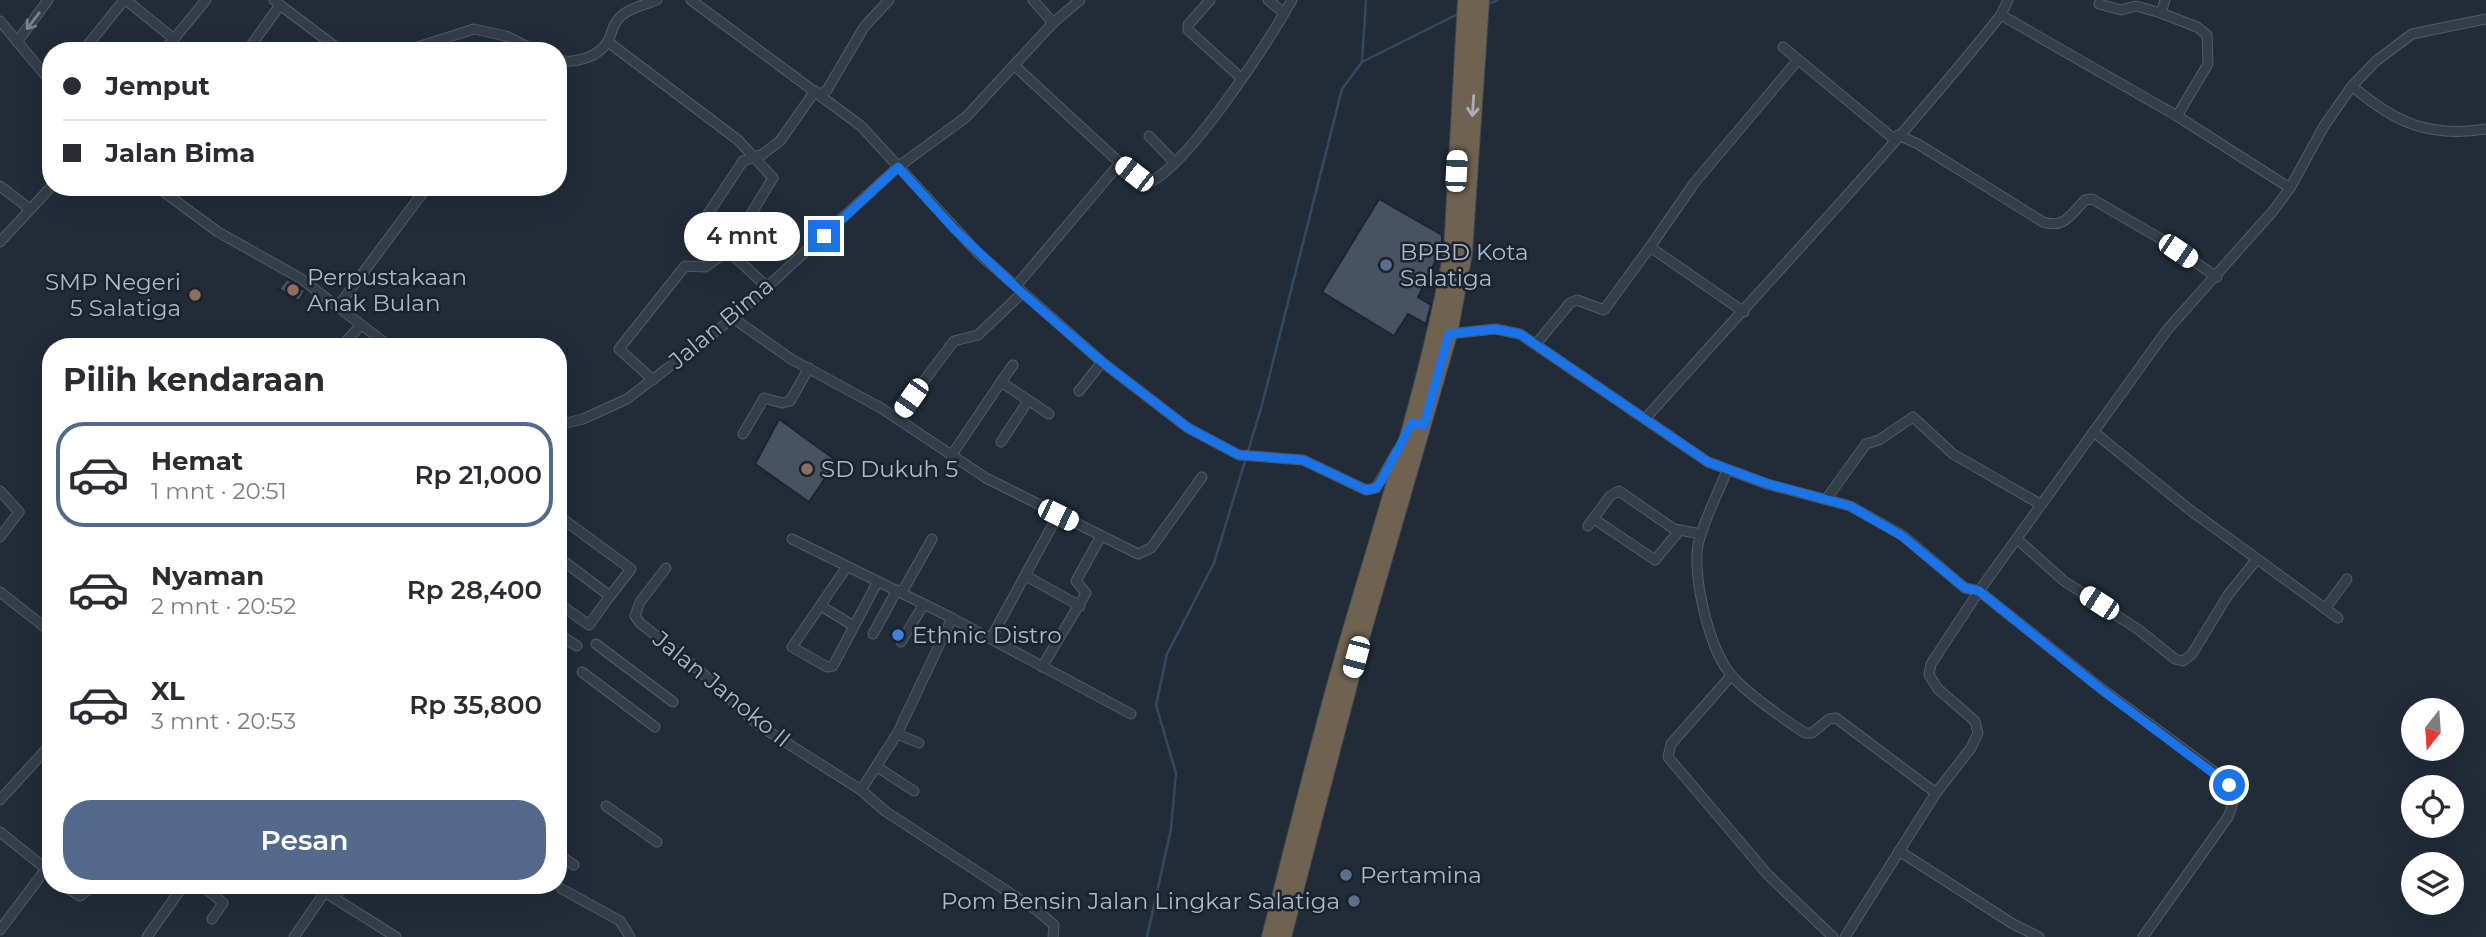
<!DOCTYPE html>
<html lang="id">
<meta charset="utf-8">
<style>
:root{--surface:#fff;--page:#f7f7f7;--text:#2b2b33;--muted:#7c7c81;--line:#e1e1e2;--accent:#52698b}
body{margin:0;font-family:Montserrat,sans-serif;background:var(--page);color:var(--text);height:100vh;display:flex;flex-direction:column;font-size:26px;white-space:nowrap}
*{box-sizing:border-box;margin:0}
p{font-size:23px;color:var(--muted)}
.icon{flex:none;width:38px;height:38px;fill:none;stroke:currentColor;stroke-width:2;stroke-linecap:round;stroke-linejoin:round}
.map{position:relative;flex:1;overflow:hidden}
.side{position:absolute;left:42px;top:338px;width:525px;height:556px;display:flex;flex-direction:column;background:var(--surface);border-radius:28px;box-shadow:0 7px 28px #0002}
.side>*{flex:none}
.banner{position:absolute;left:42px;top:42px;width:525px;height:154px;border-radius:28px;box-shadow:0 7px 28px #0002;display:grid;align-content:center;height:154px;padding:0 21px;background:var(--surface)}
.needle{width:46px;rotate:197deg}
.buttons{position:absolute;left:2401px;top:698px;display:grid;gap:14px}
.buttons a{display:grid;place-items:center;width:63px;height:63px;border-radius:50%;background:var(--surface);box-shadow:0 7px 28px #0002;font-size:35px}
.end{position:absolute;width:32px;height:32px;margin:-16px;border:9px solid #1a73e8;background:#fff;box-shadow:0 0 0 4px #fff}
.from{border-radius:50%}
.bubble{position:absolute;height:49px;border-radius:24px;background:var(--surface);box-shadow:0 7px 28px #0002;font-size:23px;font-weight:600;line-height:49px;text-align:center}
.car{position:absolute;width:21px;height:42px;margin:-21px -10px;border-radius:9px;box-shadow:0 0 5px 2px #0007;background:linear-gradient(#fff 24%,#345 0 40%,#fff 0 76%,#345 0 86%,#fff 0)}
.banner b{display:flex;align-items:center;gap:24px;height:66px;font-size:26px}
.banner b+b{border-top:2px solid var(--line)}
.banner i{width:18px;height:18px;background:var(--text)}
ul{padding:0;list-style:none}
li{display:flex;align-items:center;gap:21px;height:105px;margin:0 14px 10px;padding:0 7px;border:4px solid transparent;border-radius:28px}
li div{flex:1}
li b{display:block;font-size:26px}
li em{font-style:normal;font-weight:600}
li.current{border-color:var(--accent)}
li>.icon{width:63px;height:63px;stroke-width:1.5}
h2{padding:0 21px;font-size:32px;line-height:84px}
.cta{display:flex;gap:14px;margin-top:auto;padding:14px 21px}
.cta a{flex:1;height:80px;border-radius:28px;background:var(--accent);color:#fff;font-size:28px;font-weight:600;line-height:80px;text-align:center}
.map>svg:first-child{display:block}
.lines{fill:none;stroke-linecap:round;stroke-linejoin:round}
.stream{stroke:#35485f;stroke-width:2.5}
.building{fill:#475362;stroke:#1c252f;stroke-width:2}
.street-casing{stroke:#525b66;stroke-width:11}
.highway-casing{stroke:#3f4853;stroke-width:18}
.street{stroke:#343e49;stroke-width:9}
.highway{stroke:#6f6251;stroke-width:16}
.oneway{stroke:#78818d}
.oneway2{stroke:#a9afb9}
.route{stroke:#1a73e8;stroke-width:9}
.service-dot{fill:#5c6f8a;stroke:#1a232d;stroke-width:2.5}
.education-dot{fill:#8d6e63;stroke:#1a232d;stroke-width:2.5}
.shop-dot{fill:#3f7fe0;stroke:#1a232d;stroke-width:2.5}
.labels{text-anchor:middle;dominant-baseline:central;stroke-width:5;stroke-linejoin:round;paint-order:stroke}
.poi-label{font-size:23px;fill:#afb8c5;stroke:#1a232d;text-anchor:start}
.street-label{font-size:23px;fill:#afb8c5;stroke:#1a232d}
</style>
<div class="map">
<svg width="2486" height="937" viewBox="0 0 2486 937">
<rect width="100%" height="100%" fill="#212c38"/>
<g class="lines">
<!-- stream -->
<g class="stream">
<path d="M1488 4 1498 0"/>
<path d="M1362 62 1366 0"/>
<path d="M1147 937 1171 829 1176 773 1156 705 1167 654 1214 563 1262 405 1342 89 1362 62 1458 14"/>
</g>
</g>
<!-- building -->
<g class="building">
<path d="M1379 199 1442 235V248L1418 297 1431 305 1426 324 1408 314 1394 336 1322 292Z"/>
<path d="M287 279 305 291 299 301 279 289Z"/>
<path d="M779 419 837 461 809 502 755 464Z"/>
</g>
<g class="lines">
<!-- street casing -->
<g class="street-casing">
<g id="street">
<path d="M126 0 174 39"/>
<path d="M691 0 861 126 977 252 1102 362 1188 428 1239 455 1303 460 1366 490 1376 488 1398 450"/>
<path d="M1033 0 1053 23"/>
<path d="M1210 0 1188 25V30L1240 77"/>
<path d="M1268 0 1284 13"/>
<path d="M2099 4 2121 10 2136 6 2161 13 2197 27 2207 35 2208 64 2177 116"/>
<path d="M280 5 341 51"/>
<path d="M2161 13 2165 0"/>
<path d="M2001 15 2177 116 2290 188"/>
<path d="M0 21 51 82"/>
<path d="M17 42 48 0"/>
<path d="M608 42 738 140 773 178 729 250 705 267 685 266 619 349 653 380"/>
<path d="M1783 47 1894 139"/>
<path d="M83 51 124 0"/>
<path d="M164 51 206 0"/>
<path d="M247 51 280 5 274 0"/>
<path d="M405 51 474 29 506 36 536 51"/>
<path d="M558 60C575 64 599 57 608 41 613 32 612 24 621 16 631 7 645 5 657 0"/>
<path d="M1015 66 1120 163 1150 182C1191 162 1268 42 1292 0"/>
<path d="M2352 86C2395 123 2430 138 2486 129"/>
<path d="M820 94 827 90 864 27 889 0"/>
<path d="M1898 135 1918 144 2043 222C2065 229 2071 214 2085 200L2092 199 2161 239 2217 277"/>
<path d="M1149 136 1174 162"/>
<path d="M0 186 30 209"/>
<path d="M157 187 218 232 300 278 389 346"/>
<path d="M321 187V188"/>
<path d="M0 242 51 187"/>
<path d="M766 286 707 231 704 220 743 161 763 154 780 141 815 91"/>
<path d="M1016 286 1120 163"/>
<path d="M339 305 427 187"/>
<path d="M1744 312 1650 247 1695 182 1797 61"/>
<path d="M733 318 791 359 881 408 986 478 1138 554 1151 548 1202 477"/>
<path d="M1449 334 1495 329 1520 334 1708 462 1767 484 1850 506 1902 535 1965 588 1979 591 1931 664 1929 675 1938 689 1975 721 1978 733 1971 748 1936 793 1845 937"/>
<path d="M1537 343 1570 303 1577 300 1604 310 1650 247"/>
<path d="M342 346 361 325"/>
<path d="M1001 382 1013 365"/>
<path d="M1079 391 1102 362"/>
<path d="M896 418 954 341 978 335 1022 293"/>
<path d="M1646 418C1765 284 1889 155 2001 15L2008 0"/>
<path d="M558 425 583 419 627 399 733 318 898 167 966 117 1053 23 1080 0"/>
<path d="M2095 433 2190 510 2338 618"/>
<path d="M743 434 764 398 782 403 790 401 809 368"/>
<path d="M1001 442 1028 401"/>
<path d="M951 456 1001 382 1049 414"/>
<path d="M1727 470C1718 494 1704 519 1698 545 1692 576 1710 654 1733 677 1749 695 1784 719 1805 733H1812L1829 719 1836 718 1936 793"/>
<path d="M0 491 19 512 0 537"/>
<path d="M1827 498 1866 444 1879 440 1913 417 1953 454 2040 504"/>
<path d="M1594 519 1655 560 1679 531"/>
<path d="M558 520 560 517 631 569 610 596 558 557"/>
<path d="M1588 526 1610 496 1619 491 1674 529 1701 534"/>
<path d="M792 539 952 618 1131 714"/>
<path d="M2017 539 2064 581 2139 630 2175 659 2183 661 2192 654 2228 595 2257 559"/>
<path d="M666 568 640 602 635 616 640 623 699 670 757 724 861 790 885 811 1039 912 1054 925 1053 937"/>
<path d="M846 568 792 647 827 667 833 666 878 581"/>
<path d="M1026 576 1080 606"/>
<path d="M0 592 51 632"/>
<path d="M902 592 932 539"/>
<path d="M558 603 589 625 610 596"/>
<path d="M821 606 854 626"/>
<path d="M2325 609 2347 579"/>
<path d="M558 634 577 646"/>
<path d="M873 634 897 590"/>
<path d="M991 638 1058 515"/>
<path d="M901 642 924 604"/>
<path d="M596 644 673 702"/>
<path d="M1042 667 1086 593 1076 581 1101 536"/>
<path d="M582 672 655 727"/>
<path d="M1731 676 1671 744 1668 757 1768 875 1833 937"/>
<path d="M897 734 919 743"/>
<path d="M877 767 914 791"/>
<path d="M861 790 897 734 952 618"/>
<path d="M0 800 51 744"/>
<path d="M606 806 657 842"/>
<path d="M0 832 46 869 0 930"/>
<path d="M1899 851 2013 924 2039 937"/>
<path d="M558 854 574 865"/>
<path d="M64 886 80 896 93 886"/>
<path d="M203 886 223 903 212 919"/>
<path d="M315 886 396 937"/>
<path d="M562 889 620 921 630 937"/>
<path d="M334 898 343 886"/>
<path d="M147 937 183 886"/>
<path d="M294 937 325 892"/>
<path d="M2143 937 2228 817C2235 801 2235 791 2223 778L2102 689 1979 591 2167 330 2273 211 2290 188 2324 126 2352 86 2376 61 2412 34 2486 19"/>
</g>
</g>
<!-- highway casing -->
<g class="highway-casing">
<g id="highway">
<path d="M1270 937C1296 835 1321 731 1351 630 1388 504 1429 380 1452 251L1466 0"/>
<path d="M1283 937 1363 631 1449 334 1464 253 1481 0"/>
</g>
</g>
<!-- street -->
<use href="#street" class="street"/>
<!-- highway -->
<use href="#highway" class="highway"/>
</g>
<!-- one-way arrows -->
<defs><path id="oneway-shaft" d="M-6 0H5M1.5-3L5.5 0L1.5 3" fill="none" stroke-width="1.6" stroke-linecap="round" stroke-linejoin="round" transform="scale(1.75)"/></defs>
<use class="oneway" href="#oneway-shaft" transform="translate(33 21) rotate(127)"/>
<use class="oneway2" href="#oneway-shaft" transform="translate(1473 106) rotate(94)"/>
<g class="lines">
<!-- route -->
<path class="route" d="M824 236 898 167 954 229 1022 293 1102 362 1188 428 1239 455 1303 460 1366 490 1376 488 1381 481 1412 423 1424 425 1449 334 1495 329 1520 334 1708 462 1768 484 1850 506 1902 536 1965 588 1979 591 2102 690 2229 785"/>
</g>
<!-- markers -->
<g class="service-dot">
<circle cx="1386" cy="265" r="7"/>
<circle cx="1346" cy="875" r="7"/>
<circle cx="1354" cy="901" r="7"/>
</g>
<g class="education-dot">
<circle cx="293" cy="290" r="7"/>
<circle cx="195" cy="295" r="7"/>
<circle cx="807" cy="469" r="7"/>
</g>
<circle class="shop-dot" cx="898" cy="635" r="7"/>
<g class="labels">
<!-- poi labels -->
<g class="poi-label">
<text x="1400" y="252">BPBD Kota<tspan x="1400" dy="26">Salatiga</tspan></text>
<text x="307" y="277">Perpustakaan<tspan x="307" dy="26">Anak Bulan</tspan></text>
<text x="181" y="282" text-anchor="end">SMP Negeri<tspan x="181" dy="26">5 Salatiga</tspan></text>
<text x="821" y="469">SD Dukuh 5</text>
<text x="912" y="635">Ethnic Distro</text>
<text x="1360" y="875">Pertamina</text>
<text x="1340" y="901" text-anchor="end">Pom Bensin Jalan Lingkar Salatiga</text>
</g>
<!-- street labels -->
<g class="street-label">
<text transform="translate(721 323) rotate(-40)">Jalan Bima</text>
<text transform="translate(722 689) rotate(39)">Jalan Janoko II</text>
</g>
</g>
</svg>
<div class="buttons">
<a><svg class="needle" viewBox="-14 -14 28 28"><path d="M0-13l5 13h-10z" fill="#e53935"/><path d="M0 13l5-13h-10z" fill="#7c7c81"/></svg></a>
<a><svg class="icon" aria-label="locate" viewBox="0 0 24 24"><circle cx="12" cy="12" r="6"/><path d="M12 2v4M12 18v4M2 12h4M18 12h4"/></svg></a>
<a><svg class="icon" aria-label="layers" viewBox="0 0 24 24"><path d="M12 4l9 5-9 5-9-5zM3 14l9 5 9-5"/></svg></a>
</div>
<i class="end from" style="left:2229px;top:785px"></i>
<i class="end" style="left:824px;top:236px"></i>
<div class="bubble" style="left:684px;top:212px;width:116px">4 mnt</div>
<i class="car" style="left:1456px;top:171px;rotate:3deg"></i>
<i class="car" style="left:1134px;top:174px;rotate:308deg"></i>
<i class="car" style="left:2178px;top:251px;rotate:124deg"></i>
<i class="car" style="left:911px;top:398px;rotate:215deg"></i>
<i class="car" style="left:1058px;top:515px;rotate:116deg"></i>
<i class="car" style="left:2099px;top:603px;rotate:303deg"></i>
<i class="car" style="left:1356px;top:657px;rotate:195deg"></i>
<div class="banner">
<b><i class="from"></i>Jemput</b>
<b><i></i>Jalan Bima</b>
</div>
<section class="side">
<h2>Pilih kendaraan</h2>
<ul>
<li class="current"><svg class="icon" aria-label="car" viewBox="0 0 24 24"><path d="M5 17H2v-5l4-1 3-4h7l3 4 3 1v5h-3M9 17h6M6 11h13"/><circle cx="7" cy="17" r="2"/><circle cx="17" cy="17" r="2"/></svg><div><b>Hemat</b><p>1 mnt · 20:51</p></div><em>Rp 21,000</em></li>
<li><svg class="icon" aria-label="car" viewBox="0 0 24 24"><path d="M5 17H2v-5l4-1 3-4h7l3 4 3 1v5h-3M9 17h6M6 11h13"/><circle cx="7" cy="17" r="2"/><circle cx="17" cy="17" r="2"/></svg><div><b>Nyaman</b><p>2 mnt · 20:52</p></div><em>Rp 28,400</em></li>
<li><svg class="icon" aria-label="car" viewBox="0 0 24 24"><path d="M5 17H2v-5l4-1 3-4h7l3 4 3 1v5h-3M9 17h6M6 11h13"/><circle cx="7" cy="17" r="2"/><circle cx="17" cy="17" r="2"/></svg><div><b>XL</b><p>3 mnt · 20:53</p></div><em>Rp 35,800</em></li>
</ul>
<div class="cta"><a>Pesan</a></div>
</section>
</div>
